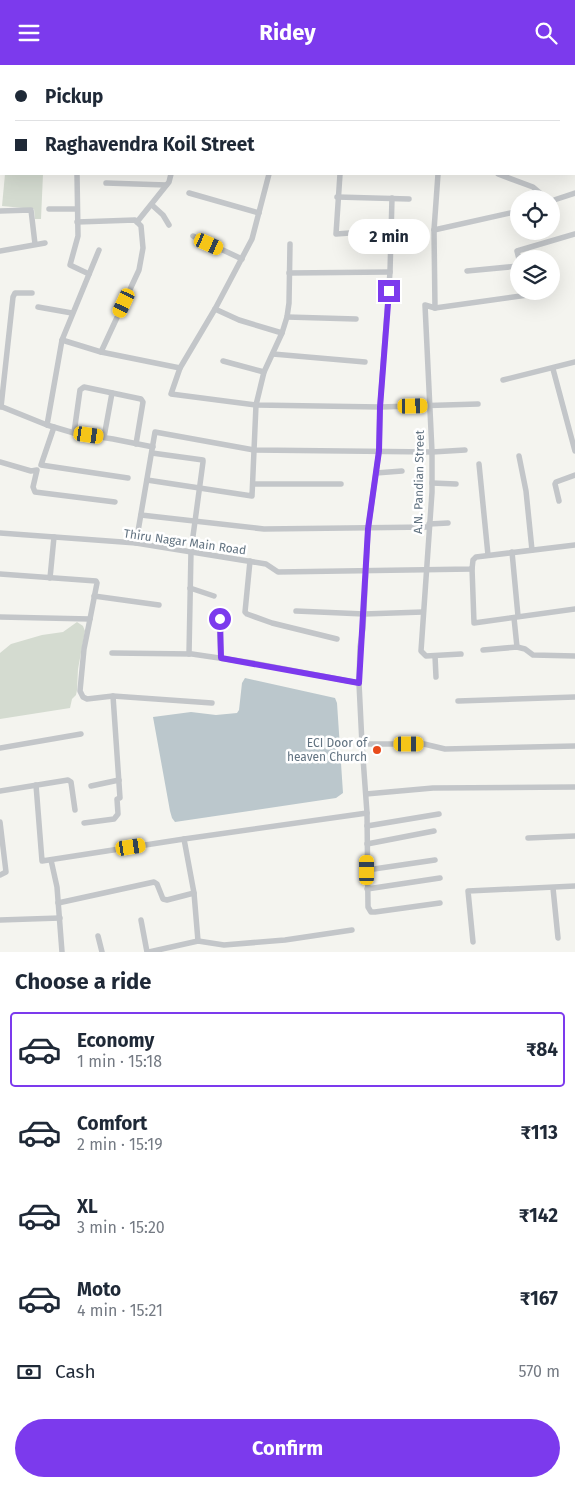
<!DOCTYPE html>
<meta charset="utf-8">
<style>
:root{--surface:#fff;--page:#f2f2f3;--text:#1f2937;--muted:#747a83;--line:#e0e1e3;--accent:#7c3aed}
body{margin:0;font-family:"Fira Sans",sans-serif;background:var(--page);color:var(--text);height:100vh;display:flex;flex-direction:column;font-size:19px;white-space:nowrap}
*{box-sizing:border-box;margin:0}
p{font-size:16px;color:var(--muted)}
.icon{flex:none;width:28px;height:28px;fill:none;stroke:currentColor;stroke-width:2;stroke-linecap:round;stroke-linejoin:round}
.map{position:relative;height:887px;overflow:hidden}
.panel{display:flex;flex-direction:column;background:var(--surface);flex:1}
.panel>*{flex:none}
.hud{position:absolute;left:0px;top:0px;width:575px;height:110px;box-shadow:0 5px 20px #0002;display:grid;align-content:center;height:110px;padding:0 15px;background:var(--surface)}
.buttons{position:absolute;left:510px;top:125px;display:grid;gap:10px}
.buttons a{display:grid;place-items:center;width:50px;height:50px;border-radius:50%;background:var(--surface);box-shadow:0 5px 20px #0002;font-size:25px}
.end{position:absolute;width:22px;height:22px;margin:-11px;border:6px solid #7c3aed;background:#fff;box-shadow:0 0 0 2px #fff}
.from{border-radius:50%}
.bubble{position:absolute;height:35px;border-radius:18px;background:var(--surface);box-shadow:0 5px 20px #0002;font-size:16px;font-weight:700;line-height:35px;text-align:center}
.car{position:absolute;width:15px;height:30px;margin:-15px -8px;border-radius:6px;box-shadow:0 0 4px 1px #0007;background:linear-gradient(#f5c518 24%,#345 0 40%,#f5c518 0 76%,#345 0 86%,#f5c518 0)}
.hud b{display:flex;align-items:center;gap:18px;height:48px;font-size:19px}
.hud b+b{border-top:1px solid var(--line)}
.hud i{width:12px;height:12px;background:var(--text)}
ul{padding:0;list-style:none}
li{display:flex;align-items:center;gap:15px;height:75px;margin:0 10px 8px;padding:0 5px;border:2px solid transparent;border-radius:5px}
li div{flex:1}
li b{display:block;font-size:19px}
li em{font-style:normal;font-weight:700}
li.current{border-color:var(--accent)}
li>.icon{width:45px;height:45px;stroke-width:1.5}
h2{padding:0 15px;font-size:22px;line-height:60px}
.pay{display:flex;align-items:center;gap:12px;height:55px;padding:0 15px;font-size:19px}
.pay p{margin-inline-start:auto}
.primary-button{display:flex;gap:10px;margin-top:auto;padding:10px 15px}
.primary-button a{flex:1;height:58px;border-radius:30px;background:var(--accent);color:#fff;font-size:20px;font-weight:700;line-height:58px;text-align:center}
header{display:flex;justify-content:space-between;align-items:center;height:65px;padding:0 15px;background:var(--accent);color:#fff;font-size:22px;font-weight:700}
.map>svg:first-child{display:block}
.green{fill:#d4dbd0}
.water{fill:#bbc7cc}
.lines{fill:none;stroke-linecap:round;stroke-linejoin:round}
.street{stroke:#c3c6c9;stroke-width:5.5}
.route{stroke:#7c3aed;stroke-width:6}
.poi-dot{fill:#e84b1b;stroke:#fff;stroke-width:2}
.labels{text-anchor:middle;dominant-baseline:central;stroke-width:5;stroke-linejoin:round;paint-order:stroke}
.street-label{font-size:12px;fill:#627381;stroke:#fff}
.poi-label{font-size:12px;fill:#627381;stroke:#fff;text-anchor:end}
</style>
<header><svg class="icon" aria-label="menu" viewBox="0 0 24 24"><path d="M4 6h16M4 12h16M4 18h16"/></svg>Ridey<svg class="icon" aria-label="search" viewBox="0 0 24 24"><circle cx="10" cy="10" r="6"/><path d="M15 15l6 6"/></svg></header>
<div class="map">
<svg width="575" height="887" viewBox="0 0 575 887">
<rect width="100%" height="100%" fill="#f4f4ef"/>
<!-- green -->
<g class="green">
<path d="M5 109H43L41 154H35L34 144 2 141Z"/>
<path d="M77 557 83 561 85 566 78 604 77 625 76 630 72 634 70 643 0 654V588L11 579 42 570 63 567Z"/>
</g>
<!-- water -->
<path class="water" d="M245 613 335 633 337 638 343 728 336 733 175 757 172 753 170 746 153 652 191 647 216 650 237 648 239 645 242 618Z"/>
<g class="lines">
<!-- street -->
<g class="street">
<path d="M104 0V1"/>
<path d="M366 0V1"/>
<path d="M429 0 430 1"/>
<path d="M82 1 83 0"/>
<path d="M144 1V0"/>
<path d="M196 1V0"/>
<path d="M292 1V0"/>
<path d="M565 1 572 0"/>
<path d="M574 44 575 43"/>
<path d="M0 75H1"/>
<path d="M77 109 78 171 70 200 89 209"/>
<path d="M340 109 336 169 391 165"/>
<path d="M498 109 533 122 547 134"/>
<path d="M106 118 166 120"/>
<path d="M189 128 259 148"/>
<path d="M337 132 409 134"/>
<path d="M551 136 575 128"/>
<path d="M152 140 163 150 169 160"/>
<path d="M49 144H77"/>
<path d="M0 146 31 145 35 179"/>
<path d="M77 157 135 155 141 161 143 183 139 205 101 287"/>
<path d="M137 157 169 117 171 109"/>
<path d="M434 165 519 146"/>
<path d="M193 171 242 194"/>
<path d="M0 186 45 178"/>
<path d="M519 194 517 186 575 169"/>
<path d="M467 206 519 201"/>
<path d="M289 208 390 207"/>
<path d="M38 242 72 248"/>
<path d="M435 243 434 165 438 109"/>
<path d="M215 244 239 255 282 268"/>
<path d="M287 252 356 254"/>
<path d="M62 275 101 287 180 303 171 329 256 340 380 342 478 339"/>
<path d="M273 289 365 297"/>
<path d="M223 296 264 307"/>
<path d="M180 303 215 244 252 174 269 109"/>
<path d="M553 304 575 386"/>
<path d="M503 315 575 297"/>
<path d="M0 341 47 360 74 368 113 374 153 382"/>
<path d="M1 342 13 232 15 228H32"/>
<path d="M47 360 62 275 99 185"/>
<path d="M54 362 41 400 128 413"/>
<path d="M74 368 80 325 84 322 141 334 143 337 136 379"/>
<path d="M104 372 112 328"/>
<path d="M152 388 203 395V397L191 486 189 589"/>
<path d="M519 391 526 426 532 485"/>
<path d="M0 397 31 406 37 405 33 422 35 427 115 437"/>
<path d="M479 399 488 490"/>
<path d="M376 408 402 406"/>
<path d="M147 415 252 431 256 340 264 307 282 268 287 252 289 238 290 179"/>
<path d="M432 418 456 419"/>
<path d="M254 419H341"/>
<path d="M559 436 555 419 556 417 575 410"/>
<path d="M141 450 264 464 429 462"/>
<path d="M429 459 448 458"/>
<path d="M0 468 136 478 266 499 278 507 472 504 473 495 476 492 575 480"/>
<path d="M136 478 155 367 254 385 432 387 465 385"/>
<path d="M512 487 518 551"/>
<path d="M250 496 245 547 247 549 272 558 337 574"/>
<path d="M472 503 474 558 575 544"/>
<path d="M0 509 96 516 97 518 90 554 0 552"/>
<path d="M50 513 54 472"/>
<path d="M190 523 214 531"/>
<path d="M94 531 159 540"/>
<path d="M296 546 364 549 423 547"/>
<path d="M514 553 517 582"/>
<path d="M90 554 84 584 80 626 83 632 87 634 113 631 212 638"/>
<path d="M219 554 221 593"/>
<path d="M483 585 517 582 525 584 533 590 575 591"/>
<path d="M112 588 192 589 253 598 359 618"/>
<path d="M461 589 426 591 421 586 432 427V387L425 240 435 243 535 229"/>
<path d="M435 591 436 612"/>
<path d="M458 636 575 632"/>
<path d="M362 679 359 618 360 582 363 563 368 464 379 386 380 342 390 207 392 133"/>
<path d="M0 683 81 669"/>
<path d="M36 720 42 796 184 774 194 828 198 876"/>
<path d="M91 721 119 715"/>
<path d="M0 726 68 715 71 717 75 745"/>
<path d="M366 729 433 723 575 722"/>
<path d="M0 757 6 807 0 810"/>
<path d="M84 758 114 754 118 749 117 734 120 733 113 631"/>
<path d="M367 761 439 749"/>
<path d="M528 773 575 771"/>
<path d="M184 774 367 748"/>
<path d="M367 779 434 766"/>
<path d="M51 795 57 822 62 887"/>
<path d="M367 805 435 795"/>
<path d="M553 823 558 873"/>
<path d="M367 824 440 813"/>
<path d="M58 838 154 817 157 819 163 834 167 835 194 828"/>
<path d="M440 838 375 847H371L368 842 367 748 362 679H424L445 684 575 681"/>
<path d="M0 855 60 853"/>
<path d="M141 855 147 887"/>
<path d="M98 871 102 887"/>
<path d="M473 877 468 826 575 821"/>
<path d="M149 887 198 876 224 880 285 875 352 865"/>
</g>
</g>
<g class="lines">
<!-- route -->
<path class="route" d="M220 554 221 593 359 618 368 464 379 386 380 342 389 226"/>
</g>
<!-- markers -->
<circle class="poi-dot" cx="377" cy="685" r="5"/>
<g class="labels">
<!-- street labels -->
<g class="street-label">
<text transform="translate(419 417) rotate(-89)">A.N. Pandian Street</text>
<text transform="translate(185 477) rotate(8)">Thiru Nagar Main Road</text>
</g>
<!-- poi labels -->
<g class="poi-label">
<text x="367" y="678">ECI Door of<tspan x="367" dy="14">heaven Church</tspan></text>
</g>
</g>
</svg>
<div class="buttons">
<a><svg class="icon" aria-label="locate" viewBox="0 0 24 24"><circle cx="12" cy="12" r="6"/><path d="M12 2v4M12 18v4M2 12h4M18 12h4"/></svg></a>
<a><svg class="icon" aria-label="layers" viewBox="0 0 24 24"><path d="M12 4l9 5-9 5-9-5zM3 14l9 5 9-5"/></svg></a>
</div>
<i class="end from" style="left:220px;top:554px"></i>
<i class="end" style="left:389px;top:226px"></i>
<div class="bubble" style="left:348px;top:154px;width:82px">2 min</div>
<i class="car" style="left:209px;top:179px;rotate:114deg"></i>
<i class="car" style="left:124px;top:238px;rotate:205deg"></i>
<i class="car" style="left:413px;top:341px;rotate:89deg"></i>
<i class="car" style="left:89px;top:370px;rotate:98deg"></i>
<i class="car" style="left:409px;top:679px;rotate:90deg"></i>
<i class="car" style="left:131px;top:782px;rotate:81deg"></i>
<i class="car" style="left:367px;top:805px;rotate:0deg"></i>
<div class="hud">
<b><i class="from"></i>Pickup</b>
<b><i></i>Raghavendra Koil Street</b>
</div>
</div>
<section class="panel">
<h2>Choose a ride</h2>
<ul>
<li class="current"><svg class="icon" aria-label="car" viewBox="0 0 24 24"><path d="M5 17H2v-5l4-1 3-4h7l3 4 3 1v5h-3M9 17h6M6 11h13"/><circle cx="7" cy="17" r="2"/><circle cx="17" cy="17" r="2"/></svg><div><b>Economy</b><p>1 min · 15:18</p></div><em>₹84</em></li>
<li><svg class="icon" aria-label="car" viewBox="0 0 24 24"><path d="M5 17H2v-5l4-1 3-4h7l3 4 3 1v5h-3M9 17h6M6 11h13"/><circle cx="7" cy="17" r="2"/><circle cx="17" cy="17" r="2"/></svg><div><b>Comfort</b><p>2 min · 15:19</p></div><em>₹113</em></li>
<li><svg class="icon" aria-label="car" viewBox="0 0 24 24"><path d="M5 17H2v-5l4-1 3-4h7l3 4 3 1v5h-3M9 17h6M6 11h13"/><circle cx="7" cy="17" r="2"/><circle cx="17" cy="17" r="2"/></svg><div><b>XL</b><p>3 min · 15:20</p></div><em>₹142</em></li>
<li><svg class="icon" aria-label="car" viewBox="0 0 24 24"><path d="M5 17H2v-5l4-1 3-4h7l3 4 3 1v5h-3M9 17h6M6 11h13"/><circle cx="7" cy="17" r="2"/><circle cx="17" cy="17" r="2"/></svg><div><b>Moto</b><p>4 min · 15:21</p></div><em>₹167</em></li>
</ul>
<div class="pay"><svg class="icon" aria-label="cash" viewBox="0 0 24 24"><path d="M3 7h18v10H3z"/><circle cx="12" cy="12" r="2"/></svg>Cash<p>570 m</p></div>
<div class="primary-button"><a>Confirm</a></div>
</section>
